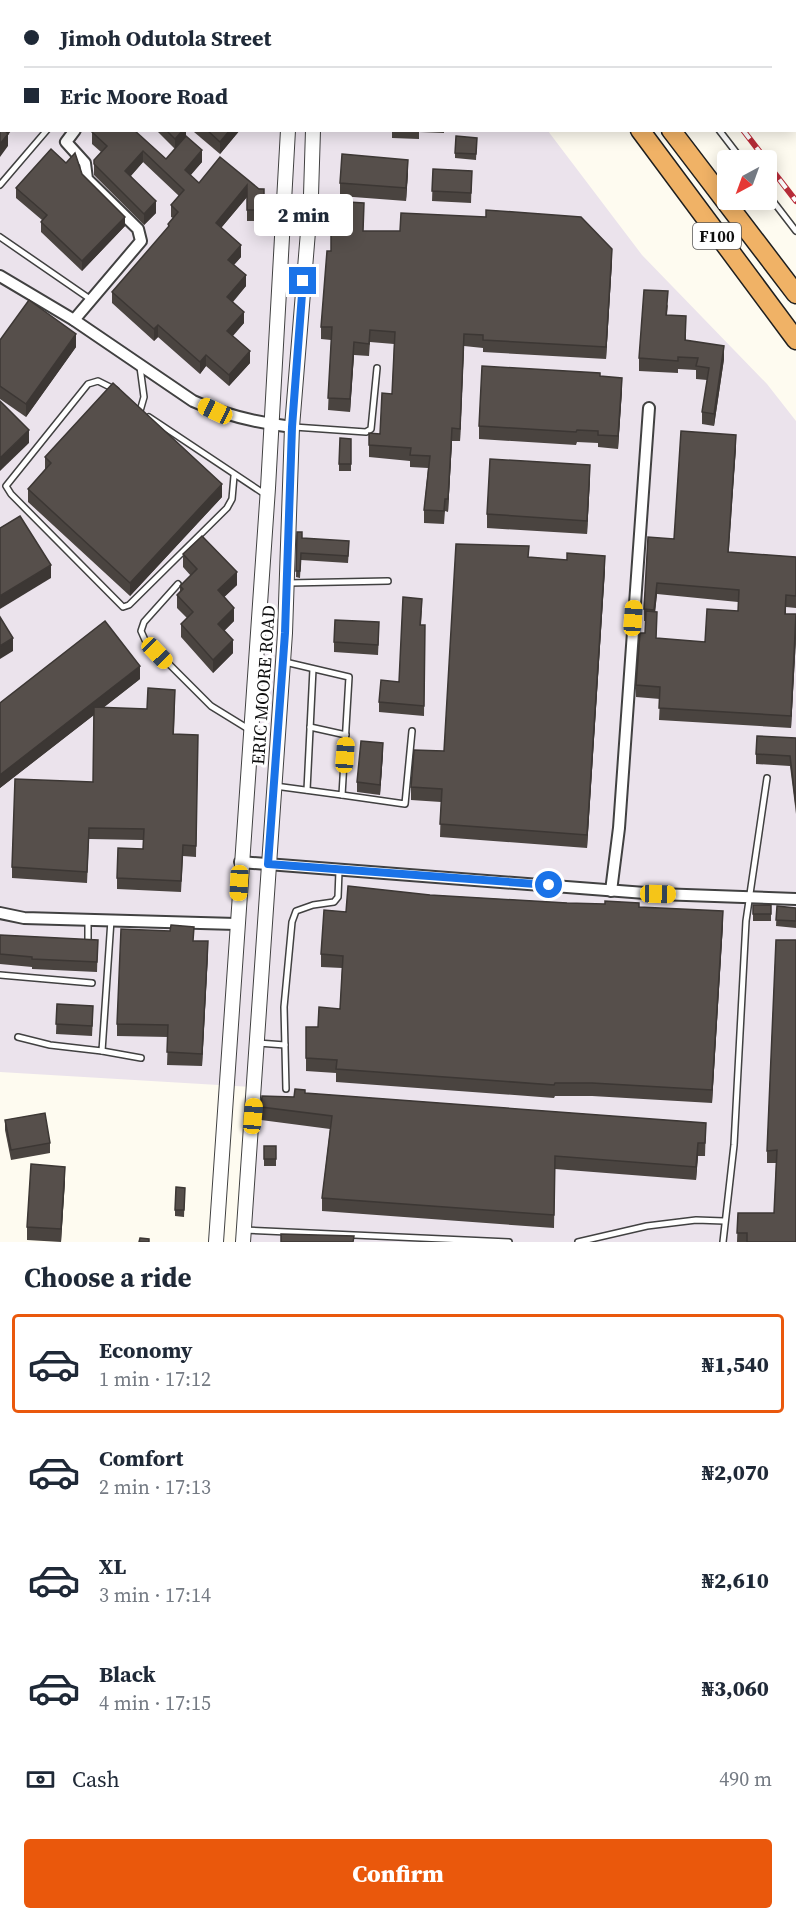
<!DOCTYPE html>
<meta charset="utf-8">
<style>
:root{--surface:#fff;--page:#f6f6f7;--text:#1f2937;--muted:#747a83;--line:#e0e1e3;--accent:#ea580c}
body{margin:0;font-family:"Source Serif 4",serif;background:var(--page);color:var(--text);height:100vh;display:flex;flex-direction:column;font-size:22px;white-space:nowrap}
*{box-sizing:border-box;margin:0}
p{font-size:20px;color:var(--muted)}
.icon{flex:none;width:33px;height:33px;fill:none;stroke:currentColor;stroke-width:2;stroke-linecap:round;stroke-linejoin:round}
.map{position:relative;height:1242px;overflow:hidden}
.side{display:flex;flex-direction:column;background:var(--surface);flex:1}
.side>*{flex:none}
.top-card{position:absolute;left:0px;top:0px;width:796px;height:132px;box-shadow:0 3px 15px #0003;display:grid;align-content:center;height:132px;padding:0 24px;background:var(--surface)}
.needle{width:39px;rotate:221deg}
.tools{position:absolute;left:717px;top:150px;display:grid;gap:12px}
.tools a{display:grid;place-items:center;width:60px;height:60px;border-radius:6px;background:var(--surface);box-shadow:0 3px 15px #0003;font-size:30px}
.end{position:absolute;width:27px;height:27px;margin:-14px;border:8px solid #1a73e8;background:#fff;box-shadow:0 0 0 3px #fff}
.from{border-radius:50%}
.bubble{position:absolute;height:42px;border-radius:6px;background:var(--surface);box-shadow:0 3px 15px #0003;font-size:20px;font-weight:800;line-height:42px;text-align:center}
.car{position:absolute;width:18px;height:36px;margin:-18px -9px;border-radius:8px;box-shadow:0 0 4px 2px #0007;background:linear-gradient(#f5c518 24%,#345 0 40%,#f5c518 0 76%,#345 0 86%,#f5c518 0)}
.top-card b{display:flex;align-items:center;gap:21px;height:57px;font-size:22px}
.top-card b+b{border-top:2px solid var(--line)}
.top-card i{width:15px;height:15px;background:var(--text)}
ul{padding:0;list-style:none}
li{display:flex;align-items:center;gap:18px;height:99px;margin:0 12px 9px;padding:0 12px;border:3px solid transparent;border-radius:6px}
li div{flex:1}
li b{display:block;font-size:22px}
li em{font-style:normal;font-weight:800}
li.current{border-color:var(--accent)}
li>.icon{width:54px;height:54px;stroke-width:1.5}
h2{padding:0 24px;font-size:27px;line-height:72px}
.pay{display:flex;align-items:center;gap:15px;height:66px;padding:0 24px;font-size:22px}
.pay p{margin-inline-start:auto}
.action{display:flex;gap:12px;margin-top:auto;padding:12px 24px}
.action a{flex:1;height:69px;border-radius:6px;background:var(--accent);color:#fff;font-size:24px;font-weight:800;line-height:69px;text-align:center}
.map>svg:first-child{display:block}
.industrial{fill:#ebe3ec}
.lines{fill:none;stroke-linecap:round;stroke-linejoin:round}
.service-casing{stroke:#414141;stroke-width:8}
.minor-casing{stroke:#414141;stroke-width:14}
.tertiary-casing{stroke:#414141;stroke-width:16}
.trunk-casing{stroke:#1f1f1f;stroke-width:21}
.service{stroke:#fff;stroke-width:5}
.minor{stroke:#fff;stroke-width:10}
.tertiary{stroke:#fff;stroke-width:14}
.trunk{stroke:#f0b266;stroke-width:18}
.rail-casing{stroke:#b82c39;stroke-width:6}
.rail{stroke:#fff;stroke-width:4;stroke-dasharray:11;stroke-linecap:butt}
.wall{fill:#4a4440;fill-rule:evenodd}
.shaded-wall{fill:#3c3734}
.building{fill:#564f4b;stroke:#3c3734;stroke-width:1.5}
.route{stroke:#1a73e8;stroke-width:8}
.labels{text-anchor:middle;dominant-baseline:central;stroke-width:6;stroke-linejoin:round;paint-order:stroke}
.shield{fill:#fff;stroke:#565656;stroke-width:1.5}
.shield-label{font-size:16px;font-weight:bold;fill:#0e0e0e}
.street-label{font-size:18px;fill:#0e0e0e;stroke:#fff}
</style>
<div class="map">
<svg width="796" height="1242" viewBox="0 0 796 1242">
<rect width="100%" height="100%" fill="#fefbf0"/>
<!-- industrial -->
<path class="industrial" d="M0 0H268L2 2V130L548 131 642 255 767 384 796 421V1242H243L252 1087 0 1072Z"/>
<g class="lines">
<!-- service casing -->
<g class="service-casing">
<g id="service">
<path d="M106 0 108 2"/>
<path d="M613 0 614 2"/>
<path d="M719 130 742 160"/>
<path d="M0 185 47 130"/>
<path d="M766 192 796 231"/>
<path d="M0 237 90 299"/>
<path d="M140 367 144 397 140 411"/>
<path d="M116 390 98 381 88 384 6 486 11 494 123 607 129 605 227 508 232 499 234 476"/>
<path d="M149 417 266 495"/>
<path d="M294 427 366 432 371 429 377 368"/>
<path d="M288 583 388 581"/>
<path d="M178 584 144 622 141 631 145 640 211 706 250 730"/>
<path d="M310 727 346 735"/>
<path d="M275 786 342 795 349 677 285 662"/>
<path d="M307 790 313 669"/>
<path d="M342 795 405 804 412 731"/>
<path d="M88 944V920"/>
<path d="M0 975 92 983"/>
<path d="M18 1037 50 1045 102 1051 111 920"/>
<path d="M258 1043 285 1045"/>
<path d="M102 1051 141 1058"/>
<path d="M286 1089 284 1007 292 922 296 911 313 905 334 902 338 897 339 871"/>
<path d="M244 1230 509 1242"/>
<path d="M578 1242 647 1226 696 1220 724 1221"/>
<path d="M723 1242 734 1145 746 921 767 778"/>
</g>
</g>
<!-- minor casing -->
<g class="minor-casing">
<g id="minor">
<path d="M0 276 74 320 193 401C224 415 259 423 292 427"/>
<path d="M74 320 141 241 138 229 87 179 85 163 66 142 75 130"/>
<path d="M240 862 658 894 796 899"/>
<path d="M611 891 619 828 649 408"/>
<path d="M0 913 24 918 236 924"/>
</g>
</g>
<!-- tertiary casing -->
<g class="tertiary-casing">
<g id="tertiary">
<path d="M294 2V0"/>
<path d="M325 2V0"/>
<path d="M216 1242 268 488 288 130"/>
<path d="M243 1242 285 633 292 427 311 195 313 130"/>
</g>
</g>
<!-- trunk casing -->
<g class="trunk-casing">
<g id="trunk">
<path d="M504 0 507 2"/>
<path d="M554 0 555 2"/>
<path d="M582 0 583 2"/>
<path d="M411 2 416 0"/>
<path d="M640 130 796 340"/>
<path d="M671 130 796 294"/>
</g>
</g>
<!-- service -->
<use href="#service" class="service"/>
<!-- minor -->
<use href="#minor" class="minor"/>
<!-- tertiary -->
<use href="#tertiary" class="tertiary"/>
<!-- trunk -->
<use href="#trunk" class="trunk"/>
<!-- rail casing -->
<g class="rail-casing">
<g id="rail">
<path d="M652 0 653 2"/>
<path d="M743 130 766 160"/>
<path d="M766 162 796 201"/>
</g>
</g>
<!-- rail -->
<use href="#rail" class="rail"/>
</g>
<!-- wall -->
<g class="wall">
<path d="M232 0H265V2H234Z"/>
<path d="M156 130H186V137L202 162 190 175 199 183 264 189V221H247V197L221 228 241 257 234 265 246 286 233 302 244 323 232 336 250 363 229 386 206 366 200 374 158 337 154 341 112 303V292L168 228V224L173 218 171 217V205L179 196 143 162 131 176 156 213 144 225 94 175V160L101 152 92 144V132L166 159 175 149Z"/>
<path d="M194 130H240L220 154 194 132Z"/>
<path d="M392 130H444V133L419 132V139L392 138Z"/>
<path d="M477 138 476 160 455 158V153Z"/>
<path d="M66 163 82 174 125 226 82 271 41 232V222L42 220 16 198V188Z"/>
<path d="M433 169 472 171 471 203 432 201Z"/>
<path d="M408 173 406 201 340 196V183Z"/>
<path d="M364 215 363 231 612 261 606 359 483 352V348L464 346 460 441H452L448 512 445 511 444 524 424 523V510L428 468 410 467V461L369 457V445L380 434 392 394 394 344 370 342 369 356 354 355 350 412 328 410 331 340 321 339V327L331 251Z"/>
<path d="M668 304 667 315 686 328V341L724 359 714 426 702 424V412L707 380 696 379V370L678 369V373L639 371V358Z"/>
<path d="M0 340 76 347 26 417 0 399Z"/>
<path d="M600 376 622 390 618 449 598 447V443L577 442 576 445 479 439V426Z"/>
<path d="M351 439V471H339V464Z"/>
<path d="M736 447 728 552 796 557V608L786 607V614H796V638L791 728 659 720 660 699 636 697V685L645 633 646 621H644V609L674 539ZM657 594 738 602V611L705 642 656 639 657 624 655 612Z"/>
<path d="M45 457 222 497 130 596 28 502V489L45 470Z"/>
<path d="M590 478 587 534 487 528V514Z"/>
<path d="M297 532 302 538 349 548 348 563 301 560 300 578 296 577Z"/>
<path d="M183 554 237 585 224 597 234 621 224 631 233 653 213 673 181 637V624L187 618 177 608V595L180 591V586L191 576 183 567Z"/>
<path d="M529 557 605 569 587 848 440 837 441 802 411 800V787L444 751Z"/>
<path d="M422 608 421 625H425L424 716 379 712V702L399 682Z"/>
<path d="M379 632 378 655 334 652V642Z"/>
<path d="M140 679 103 708 147 709 175 701 174 734 198 735 196 857 183 856 181 892 117 889V878L143 849V840L89 839 87 883 12 878V867L93 782 94 715 0 788V703Z"/>
<path d="M796 738V814L790 766 756 764V754Z"/>
<path d="M383 753 380 795 357 792V782Z"/>
<path d="M430 895 639 907 723 924 712 1103 592 1096H555L554 1098 336 1082V1073L306 1071V1027H318L340 1009 342 968 321 967V954L346 912Z"/>
<rect x="753" y="905" width="18" height="16"/>
<path d="M777 906 796 908V928L776 926Z"/>
<path d="M0 935 98 940 97 972 32 969V967L0 964Z"/>
<path d="M776 940 796 1242H737L738 1213H774L776 1163H767V1151Z"/>
<path d="M194 941 208 953 202 1066 167 1065 168 1037 117 1036V1024Z"/>
<path d="M57 1004 93 1016 92 1036 56 1034Z"/>
<path d="M305 1093 706 1123 705 1156H698L696 1180 555 1169 554 1228 322 1211V1198L330 1129 261 1120V1107Z"/>
<path d="M5 1120 50 1143V1153L11 1160 5 1130Z"/>
<rect x="264" y="1146" width="12" height="20"/>
<path d="M65 1180 61 1242 27 1240V1227Z"/>
<path d="M185 1188 184 1217 175 1216V1210Z"/>
</g>
<!-- shaded-wall -->
<g class="shaded-wall">
<path d="M204 0H215L213 2H203Z"/>
<path d="M2 72V84L0 86V73Z"/>
<path d="M4 130 11 131 8 135V146L0 157V144Z"/>
<path d="M183 130H186V137L175 149V139Z"/>
<path d="M230 130H240L220 154V142Z"/>
<path d="M202 150V162L185 182V170Z"/>
<path d="M143 151V162L125 182V171Z"/>
<path d="M408 160V173L406 201V188Z"/>
<path d="M247 185V197L216 234V223Z"/>
<path d="M156 201V213L144 225V214Z"/>
<path d="M125 217V226L82 271V261Z"/>
<path d="M241 245V257L228 271V260Z"/>
<path d="M612 249V261L606 359V347Z"/>
<path d="M246 275V286L227 308V297Z"/>
<path d="M244 312V323L227 343V331Z"/>
<path d="M158 325V337L154 341V329Z"/>
<path d="M76 334V347L26 417V404Z"/>
<path d="M464 334V346L460 441V429Z"/>
<path d="M354 342V355L350 412V399Z"/>
<path d="M724 346V359L714 426V414Z"/>
<path d="M250 351V363L229 386V375Z"/>
<path d="M206 355V366L200 374V362Z"/>
<path d="M622 378V390L618 449V436Z"/>
<path d="M452 428V441L448 512V499Z"/>
<path d="M29 430V443L0 471V458Z"/>
<path d="M736 435V447L728 563V552Z"/>
<path d="M590 465V478L587 534V521Z"/>
<path d="M222 484V497L130 596V583Z"/>
<path d="M605 556V569L587 848V835Z"/>
<path d="M51 565V578L0 609V596Z"/>
<path d="M237 572V585L218 603V590Z"/>
<path d="M657 583V594L654 622V610Z"/>
<path d="M234 608V621L218 637V624Z"/>
<path d="M796 626V638L791 728V716Z"/>
<path d="M13 638V651L0 659V646Z"/>
<path d="M233 640V653L213 673V660Z"/>
<path d="M140 666V679L0 788V775Z"/>
<path d="M383 743V753L380 795V785Z"/>
<path d="M723 911V924L712 1103V1090Z"/>
<path d="M208 941V953L202 1066V1054Z"/>
<path d="M698 1143V1156L696 1180V1167Z"/>
<path d="M65 1167V1180L61 1242V1229Z"/>
</g>
<!-- building -->
<g class="building">
<path d="M29 0H92L93 2H27Z"/>
<path d="M170 0H204L203 2H168Z"/>
<path d="M243 0H261L259 2H245Z"/>
<path d="M2 40V72L0 73V42Z"/>
<path d="M0 109 2 110V130H5L8 134 0 144Z"/>
<path d="M94 130H134L166 159 186 136 202 150 185 170 199 183 220 157 259 189H264V210H247V185L216 223 241 245 228 260 246 275 227 297 244 312 227 331 250 351 229 375 206 355 200 362 158 325 154 329 112 292 169 226 168 224 178 212 171 205 184 190 143 151 125 171 156 201 144 214 94 164V160L107 146 92 132Z"/>
<path d="M166 130H183L175 139Z"/>
<path d="M207 130H230L220 142Z"/>
<path d="M456 136 477 138 476 154 455 153Z"/>
<path d="M51 149 66 163 75 153 82 174 125 217 82 261 41 222 47 215 16 188Z"/>
<path d="M342 154 408 160 406 188 340 183Z"/>
<path d="M433 169 472 171 471 193 432 191Z"/>
<path d="M331 201 364 203 363 231H400L401 213 486 217V210L581 217 612 249 606 347 483 340V335L464 334 460 429 452 428 448 499H445L444 511 424 510 430 456 410 455 411 448 369 445V433L380 434 382 393 392 394 395 332 370 330 369 344 354 342 350 399 328 398 332 327H321L327 251H331Z"/>
<path d="M644 290 668 291 666 315 686 316 685 340 724 346 714 414 702 412 709 368 696 366 698 358 678 357V361L639 358Z"/>
<path d="M29 300 76 334 26 404 0 386V340Z"/>
<path d="M482 366 600 373V376L622 378 618 436 598 435V431L577 430 576 432 479 426Z"/>
<path d="M113 383 222 484 130 583 28 489 51 463 45 457Z"/>
<path d="M0 401 29 430 0 458Z"/>
<path d="M681 431 736 435 728 552 796 557V596L786 595 785 614H796L791 716 659 708 660 687 636 685 640 633H645L646 611 657 612 656 638 705 642 707 609 738 611 739 590 657 583 654 610 644 609 648 537 674 539Z"/>
<path d="M340 438 351 439V464H339Z"/>
<path d="M490 459 590 465 587 521 487 514Z"/>
<path d="M20 516 51 565 0 596V528Z"/>
<path d="M297 532H302V538L349 541 348 556 301 553 300 571H296Z"/>
<path d="M202 536 237 572 218 590 234 608 218 624 233 640 213 660 181 624 193 612 177 595 183 589 180 586 197 569 183 554Z"/>
<path d="M456 544 529 546 528 557 567 560V553L605 556 587 835 440 824 442 789 411 787 414 750 444 751Z"/>
<path d="M403 597 422 599 420 625H425L424 706 379 702 381 680 399 682Z"/>
<path d="M0 617 13 638 0 646Z"/>
<path d="M335 620 379 622 378 645 334 642Z"/>
<path d="M105 621 140 666 0 775V703Z"/>
<path d="M148 688 175 690 173 734 198 735 196 846 183 845 181 881 117 878 118 848 143 849 144 829 89 828 87 872 12 867 15 779 93 782 94 707 147 709Z"/>
<path d="M757 736 796 738V805L790 756 756 754Z"/>
<path d="M361 741 383 743 380 785 357 782Z"/>
<path d="M348 886 430 895 567 903 605 904V901L639 903V907L723 911 712 1090 592 1083H555L554 1085 336 1069 337 1060 306 1058V1027H318L319 1007 340 1009 343 956 321 954 324 910 346 912Z"/>
<rect x="753" y="905" width="18" height="9"/>
<path d="M777 906 796 908V921L776 920Z"/>
<path d="M171 925 194 927 193 941H208L202 1054 167 1052 168 1025 117 1024 121 929 170 931Z"/>
<path d="M0 935 98 940 97 962 32 959V957L0 954Z"/>
<path d="M776 940H796V1242H747V1233H737L738 1213H774L777 1150 767 1151Z"/>
<path d="M57 1004 93 1006 92 1026 56 1024Z"/>
<path d="M295 1089 305 1090V1093L706 1123 705 1143H698L696 1167 555 1156 554 1215 322 1198 332 1116 261 1107 262 1096 294 1097Z"/>
<path d="M45 1113 50 1143 11 1150 5 1120Z"/>
<rect x="264" y="1146" width="12" height="13"/>
<path d="M31 1164 65 1167 61 1229 27 1227Z"/>
<path d="M176 1187 185 1188 184 1210H175Z"/>
<path d="M281 1234 354 1236 353 1242H281Z"/>
<path d="M140 1238 149 1239V1242H139Z"/>
</g>
<g class="lines">
<!-- route -->
<path class="route" d="M303 281 292 427 285 633 268 864 549 885"/>
</g>
<g class="labels">
<!-- shield labels -->
<rect class="shield" x="693" y="223" width="48" height="26" rx="4.5"/>
<g class="shield-label">
<text x="717" y="236">F100</text>
</g>
<!-- street labels -->
<g class="street-label">
<text transform="translate(263 685) rotate(-86)">ERIC MOORE ROAD</text>
</g>
</g>
</svg>
<div class="tools">
<a><svg class="needle" viewBox="-14 -14 28 28"><path d="M0-13l5 13h-10z" fill="#e53935"/><path d="M0 13l5-13h-10z" fill="#747a83"/></svg></a>
</div>
<i class="end from" style="left:549px;top:885px"></i>
<i class="end" style="left:303px;top:281px"></i>
<div class="bubble" style="left:254px;top:194px;width:99px">2 min</div>
<i class="car" style="left:215px;top:411px;rotate:295deg"></i>
<i class="car" style="left:633px;top:618px;rotate:4deg"></i>
<i class="car" style="left:157px;top:653px;rotate:136deg"></i>
<i class="car" style="left:345px;top:755px;rotate:4deg"></i>
<i class="car" style="left:239px;top:883px;rotate:183deg"></i>
<i class="car" style="left:658px;top:894px;rotate:91deg"></i>
<i class="car" style="left:253px;top:1116px;rotate:5deg"></i>
<div class="top-card">
<b><i class="from"></i>Jimoh Odutola Street</b>
<b><i></i>Eric Moore Road</b>
</div>
</div>
<section class="side">
<h2>Choose a ride</h2>
<ul>
<li class="current"><svg class="icon" aria-label="car" viewBox="0 0 24 24"><path d="M5 17H2v-5l4-1 3-4h7l3 4 3 1v5h-3M9 17h6M6 11h13"/><circle cx="7" cy="17" r="2"/><circle cx="17" cy="17" r="2"/></svg><div><b>Economy</b><p>1 min · 17:12</p></div><em>₦1,540</em></li>
<li><svg class="icon" aria-label="car" viewBox="0 0 24 24"><path d="M5 17H2v-5l4-1 3-4h7l3 4 3 1v5h-3M9 17h6M6 11h13"/><circle cx="7" cy="17" r="2"/><circle cx="17" cy="17" r="2"/></svg><div><b>Comfort</b><p>2 min · 17:13</p></div><em>₦2,070</em></li>
<li><svg class="icon" aria-label="car" viewBox="0 0 24 24"><path d="M5 17H2v-5l4-1 3-4h7l3 4 3 1v5h-3M9 17h6M6 11h13"/><circle cx="7" cy="17" r="2"/><circle cx="17" cy="17" r="2"/></svg><div><b>XL</b><p>3 min · 17:14</p></div><em>₦2,610</em></li>
<li><svg class="icon" aria-label="car" viewBox="0 0 24 24"><path d="M5 17H2v-5l4-1 3-4h7l3 4 3 1v5h-3M9 17h6M6 11h13"/><circle cx="7" cy="17" r="2"/><circle cx="17" cy="17" r="2"/></svg><div><b>Black</b><p>4 min · 17:15</p></div><em>₦3,060</em></li>
</ul>
<div class="pay"><svg class="icon" aria-label="cash" viewBox="0 0 24 24"><path d="M3 7h18v10H3z"/><circle cx="12" cy="12" r="2"/></svg>Cash<p>490 m</p></div>
<div class="action"><a>Confirm</a></div>
</section>
